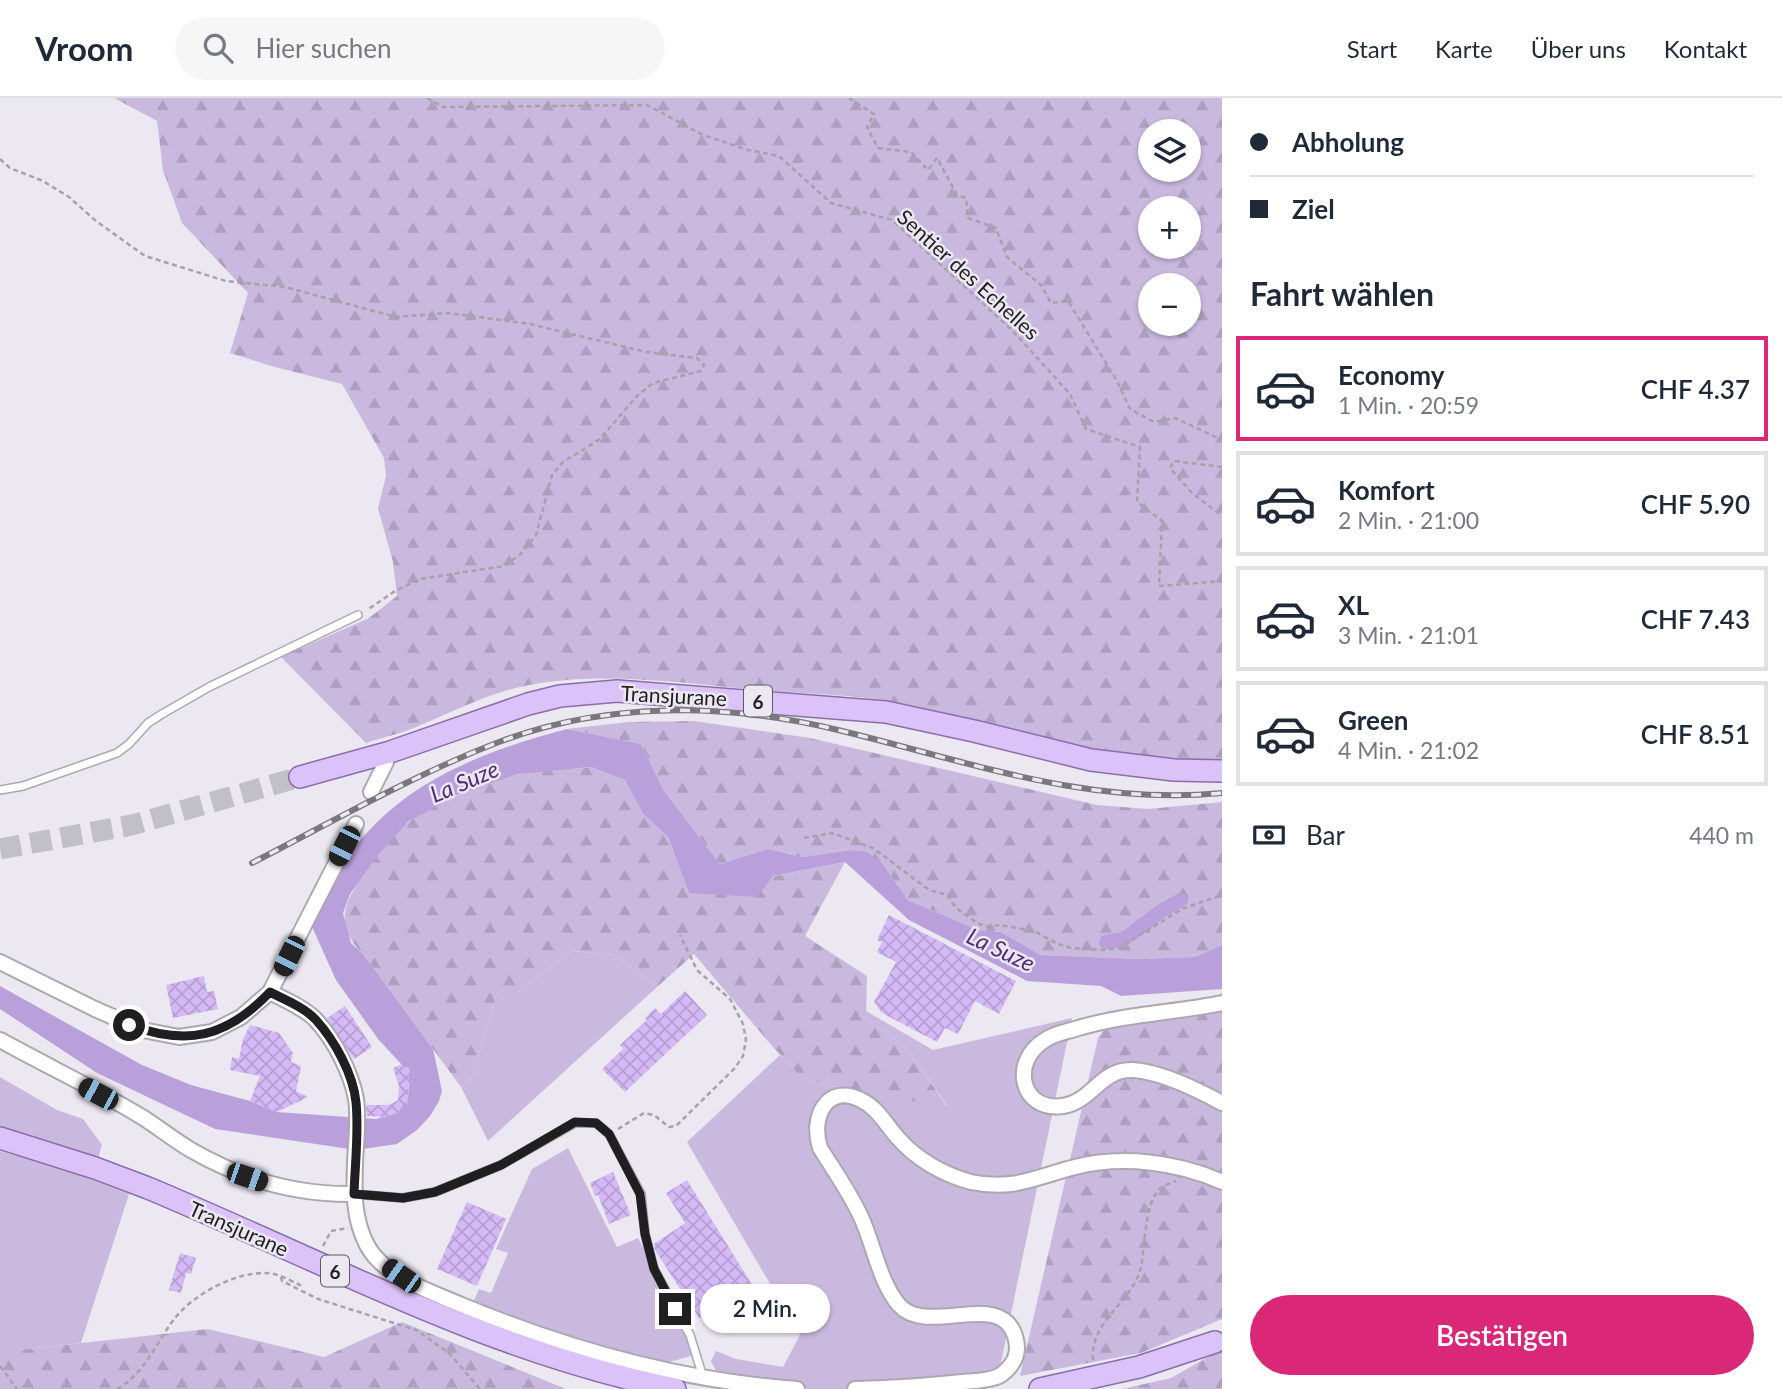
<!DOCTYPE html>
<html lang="de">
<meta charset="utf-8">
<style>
:root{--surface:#fff;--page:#f6f6f7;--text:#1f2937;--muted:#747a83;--line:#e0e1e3;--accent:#db2777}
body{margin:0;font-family:Lato,sans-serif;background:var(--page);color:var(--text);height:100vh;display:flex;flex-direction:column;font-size:26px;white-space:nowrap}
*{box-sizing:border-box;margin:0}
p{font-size:23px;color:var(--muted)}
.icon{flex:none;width:38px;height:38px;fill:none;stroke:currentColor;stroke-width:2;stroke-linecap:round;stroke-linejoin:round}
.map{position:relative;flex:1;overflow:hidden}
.sheet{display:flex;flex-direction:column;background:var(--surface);width:560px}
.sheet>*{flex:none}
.hud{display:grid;align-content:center;height:154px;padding:0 28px;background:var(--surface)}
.buttons{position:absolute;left:1138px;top:21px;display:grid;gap:14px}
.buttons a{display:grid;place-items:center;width:63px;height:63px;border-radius:50%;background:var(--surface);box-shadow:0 2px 5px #0004;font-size:35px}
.end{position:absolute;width:32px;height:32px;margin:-16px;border:9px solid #1f1e21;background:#fff;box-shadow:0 0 0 4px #fff}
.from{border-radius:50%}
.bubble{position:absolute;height:49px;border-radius:24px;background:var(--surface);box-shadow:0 2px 5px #0004;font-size:23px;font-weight:600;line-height:49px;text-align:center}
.car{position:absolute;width:21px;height:42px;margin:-21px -10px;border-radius:9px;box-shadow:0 0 5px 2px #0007;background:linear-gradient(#222 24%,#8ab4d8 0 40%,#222 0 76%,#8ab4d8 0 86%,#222 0)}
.hud b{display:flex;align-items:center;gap:24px;height:66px;font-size:26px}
.hud b+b{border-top:2px solid var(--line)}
.hud i{width:18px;height:18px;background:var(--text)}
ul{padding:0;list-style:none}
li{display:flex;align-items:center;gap:21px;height:105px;margin:0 14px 10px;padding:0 14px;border:4px solid var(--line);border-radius:0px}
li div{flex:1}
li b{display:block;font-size:26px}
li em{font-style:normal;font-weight:600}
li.on{border-color:var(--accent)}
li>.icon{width:63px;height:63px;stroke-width:1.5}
h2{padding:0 28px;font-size:32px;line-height:84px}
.pay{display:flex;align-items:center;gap:18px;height:77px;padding:0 28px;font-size:26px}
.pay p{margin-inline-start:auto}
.cta{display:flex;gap:14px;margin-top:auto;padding:14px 28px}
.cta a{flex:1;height:80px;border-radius:42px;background:var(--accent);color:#fff;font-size:28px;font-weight:600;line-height:80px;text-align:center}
header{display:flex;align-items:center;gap:42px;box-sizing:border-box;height:98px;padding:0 35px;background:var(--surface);border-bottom:2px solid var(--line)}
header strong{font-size:33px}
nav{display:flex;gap:38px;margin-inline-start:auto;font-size:24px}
.search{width:490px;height:63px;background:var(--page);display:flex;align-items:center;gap:18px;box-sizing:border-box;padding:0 24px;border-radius:38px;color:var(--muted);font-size:26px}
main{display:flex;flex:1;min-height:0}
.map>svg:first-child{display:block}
.grass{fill:#cab9df}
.forest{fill:url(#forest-firs);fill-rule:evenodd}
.water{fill:#baa0db}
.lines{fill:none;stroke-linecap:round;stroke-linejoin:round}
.canal{stroke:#baa0db;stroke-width:14}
.building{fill:url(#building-cross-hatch)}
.primary-tunnel{stroke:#c2c0c7;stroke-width:21;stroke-dasharray:21 10;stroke-linecap:butt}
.service-casing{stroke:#aba8b0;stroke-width:10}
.minor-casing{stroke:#aba8b0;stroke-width:18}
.primary-casing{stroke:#8a6eaa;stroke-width:24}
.path{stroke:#a5a2a9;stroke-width:2.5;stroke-dasharray:5 3.5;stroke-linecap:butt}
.service{stroke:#fff;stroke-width:7}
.minor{stroke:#fff;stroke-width:14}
.primary{stroke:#dbc2f8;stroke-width:21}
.rail-casing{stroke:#7a787d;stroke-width:6}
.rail{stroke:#ebe8f1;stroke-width:3.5;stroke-dasharray:10;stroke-linecap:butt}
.route{stroke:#1f1e21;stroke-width:9}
.labels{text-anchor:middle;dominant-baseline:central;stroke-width:5;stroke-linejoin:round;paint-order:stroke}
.shield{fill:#ebe8f1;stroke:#5c5b5f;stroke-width:2}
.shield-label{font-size:19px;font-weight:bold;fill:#1f1e21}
.street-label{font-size:21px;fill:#1f1e21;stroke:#ebe8f1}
.water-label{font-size:23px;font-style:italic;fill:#522f75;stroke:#ebe8f1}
</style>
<header>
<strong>Vroom</strong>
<div class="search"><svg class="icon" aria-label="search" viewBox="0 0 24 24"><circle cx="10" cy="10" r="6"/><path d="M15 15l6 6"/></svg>Hier suchen</div>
<nav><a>Start</a><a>Karte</a><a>Über uns</a><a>Kontakt</a></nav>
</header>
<main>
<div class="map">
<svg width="1222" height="1291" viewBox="0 0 1222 1291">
<defs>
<pattern id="forest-firs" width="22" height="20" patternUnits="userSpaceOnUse" patternTransform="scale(1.75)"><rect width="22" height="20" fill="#cab9df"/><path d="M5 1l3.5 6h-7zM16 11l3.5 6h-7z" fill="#ad9fbf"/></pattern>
<pattern id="building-cross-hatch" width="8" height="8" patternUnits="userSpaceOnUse" patternTransform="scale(1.75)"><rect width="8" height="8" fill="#d4b9f6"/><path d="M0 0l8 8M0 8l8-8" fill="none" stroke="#b69fd3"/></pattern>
</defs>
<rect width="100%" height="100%" fill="#ebe8f1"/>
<!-- grass -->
<g class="grass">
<path d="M571 853 614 857 657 889 488 1043 461 989 471 982 497 895H517Z"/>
<path d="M866 913 933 952 1072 920 998 1279 890 1291H766L722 1285 711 1263 716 1253 736 1261 783 1269 800 1237 687 1044 780 957 803 980 834 988 948 1009 908 951 866 921Z"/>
<path d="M0 979 57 1012 83 1021 102 1047 97 1064 0 1032Z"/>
<path d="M568 1050 617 1149 638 1140 697 1256 649 1270 469 1214 479 1191 491 1195 508 1155 496 1151 532 1071Z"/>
<path d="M0 1053 58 1069 129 1096 81 1245 19 1252H0Z"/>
</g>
<!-- forest -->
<g class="forest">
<path d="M114 0H1222V662C1115 667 1013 630 910 607 861 596 808 596 757 592 679 585 598 572 520 589 485 597 454 613 421 627 404 635 384 639 366 645L281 559 369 520 397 498 393 464 378 410 386 378 384 360 342 286 271 268 230 255 248 195 182 125 163 72 157 23ZM1150 33H1188V72H1150ZM1150 110H1188V149H1150ZM1150 187H1188V226H1150Z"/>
<path d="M694 623 810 640 1097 707 1148 711 1222 704V847L1195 859 1139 861 1041 857 1001 834 978 832 908 802 882 765 851 752 802 759 768 751 720 766 664 693 641 646 567 631 628 624Z"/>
<path d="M591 669 625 682 643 716 668 739 689 795 845 764 805 838 867 878 866 921 908 951 948 1010 834 988 802 980 772 948 694 856 657 889 614 857 571 853 517 895H497L471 982 461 989 363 856C337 831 341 808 361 781 375 762 390 738 409 724 438 703 482 686 516 677 539 671 567 672 591 669Z"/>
<path d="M1222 895V1221L1141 1255 1020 1278 1098 940 1112 921 1205 906Z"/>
<path d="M402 1224 566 1291H0V1252H19L208 1231 324 1259Z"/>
<path d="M1222 1251V1291H1122L1171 1280Z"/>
</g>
<!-- water -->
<path class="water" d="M567 631 641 646 664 693 720 766 768 751 802 759 851 752 867 754 882 765 908 802 978 832 1001 834 1041 857 1139 861 1195 859 1222 847V891L1121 898 1101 888 1027 883 909 822 845 764 773 778 757 799 689 795 668 739 643 716 625 682 591 669 518 676 457 697 408 724 380 755 350 796 343 815 351 845 363 856 433 951 442 993 439 1003 430 1018 417 1032 397 1046 356 1052 215 1031 97 975 0 911V888L142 967 191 987 250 1003 277 1014 376 1021 393 1016 399 1012 408 999 409 985 402 967 378 941 336 882 313 831V822C327 798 338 769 356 748 408 681 488 652 567 631Z"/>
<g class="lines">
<!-- canal -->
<path class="canal" d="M1106 844 1124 841 1161 813 1181 802"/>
</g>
<!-- building -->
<g class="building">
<path d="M889 817 1016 883 999 916 975 903 958 936 945 930 937 944 882 915 874 904 896 864 877 854 882 844 877 842Z"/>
<path d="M204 878 207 894 214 893 218 911 173 920 166 887Z"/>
<path d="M685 893 707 917 625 994 602 971 623 951 620 947 647 922 645 920 655 910 661 916Z"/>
<path d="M345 908 372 949 354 961 327 920Z"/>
<path d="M250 927 279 935 293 955 291 964 301 968 296 993 308 999 277 1014 250 1003 260 978 230 972 232 959 239 961 243 941Z"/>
<path d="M402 966V969H410L407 1009 405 1003 396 1018V1015L387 1019 367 1018 366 1007H389L398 1002 399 988 393 970Z"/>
<path d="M613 1074 631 1117 609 1126 598 1097 595 1098 590 1085Z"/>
<path d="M687 1082 764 1206 735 1224 723 1205 699 1220 655 1152 654 1146 685 1125 666 1095Z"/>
<path d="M467 1104 506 1121 477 1188 437 1171Z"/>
<path d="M180 1155 196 1160 191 1176 186 1175 181 1195 169 1192Z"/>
</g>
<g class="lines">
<!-- primary-tunnel -->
<path class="primary-tunnel" d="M0 751 132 727 300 679"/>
<!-- service casing -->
<g class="service-casing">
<g id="service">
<path d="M0 692 23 688 117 655 129 646 148 625 162 616 209 589 358 517"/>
<path d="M354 1096 403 1100 435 1094 501 1067 575 1025H596L609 1036 641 1096 645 1136 654 1171 690 1237 703 1279"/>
</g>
</g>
<!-- minor casing -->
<g class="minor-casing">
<g id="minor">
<path d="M371 694 386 664"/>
<path d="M0 864 95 911 143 932 179 939 212 934 241 919 270 894 356 726"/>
<path d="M270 894C285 902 303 909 315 921 334 941 351 974 356 1001 359 1021 356 1044 355 1064 354 1094 353 1120 367 1147 383 1178 429 1193 459 1206 567 1251 680 1283 797 1291"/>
<path d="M1222 905C1173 915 1123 916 1075 931 1065 934 1053 936 1045 942 1010 963 1020 1014 1063 1008 1091 1004 1101 971 1132 972 1160 973 1198 992 1222 1005"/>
<path d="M0 942C47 968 96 991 142 1019 158 1029 174 1042 191 1052 241 1081 296 1097 354 1096"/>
<path d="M855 1291C891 1290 927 1288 962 1284 973 1283 989 1283 999 1278 1003 1276 1009 1270 1011 1267 1017 1259 1018 1250 1016 1242 1004 1188 928 1240 899 1207 879 1183 874 1147 861 1119 850 1095 834 1072 820 1050 810 1019 827 985 861 1002 878 1010 886 1027 898 1040 916 1061 944 1077 971 1084 1013 1093 1036 1079 1075 1069 1122 1057 1178 1064 1222 1084"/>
</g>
</g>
<!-- primary casing -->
<g class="primary-casing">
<g id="primary">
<path d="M300 679 390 654 528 606 560 598 617 593 886 614 974 633 1091 662 1174 672 1222 673"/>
<path d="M0 1040 95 1070 148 1090C321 1162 489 1254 675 1291"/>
<path d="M1040 1291 1139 1269 1215 1244"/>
</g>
</g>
<!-- path -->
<g class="path">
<path d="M427 0 443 9 647 7 703 37 748 52 779 58 831 105 892 122 1012 232 1070 296 1086 331 1140 349 1137 404 1162 423 1159 488 1222 483"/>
<path d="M849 0 874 16 867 29 878 50 911 54 928 72 937 60 957 97 966 100 968 120 996 130 1007 159 1041 187 1051 205 1068 203 1117 283 1130 311 1154 324 1175 320 1222 342"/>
<path d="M0 61 10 70 43 83 69 99 96 123 145 158 226 183 285 189 396 219 448 215 530 226 646 254 697 260 704 267 701 273 653 285 637 298 600 341 563 364 552 377 536 437 522 455 504 468 420 481 395 493 367 512"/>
<path d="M1222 369 1174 363 1170 370 1192 395 1222 418"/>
<path d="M804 740 832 735 873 750 929 792 948 797 955 809 977 825 989 829 1000 827 1034 833 1058 846 1071 850 1103 852 1119 850 1182 811 1222 797"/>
<path d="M618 1031 644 1015 654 1017 669 1029 676 1028 735 970 743 958 746 942 743 926 730 901 697 872 680 837"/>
<path d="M323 1148 331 1133 348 1130"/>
<path d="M281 1179 282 1183 318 1201 416 1232 449 1255 480 1291"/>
<path d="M1093 1262C1090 1223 1129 1207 1140 1173 1146 1152 1143 1104 1161 1090 1165 1087 1171 1085 1176 1083"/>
<path d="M0 1268 17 1291"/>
<path d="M117 1291C144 1277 157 1243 175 1220 194 1196 235 1174 266 1175 278 1175 291 1183 302 1188"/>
</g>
<!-- service -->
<use href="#service" class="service"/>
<!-- minor -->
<use href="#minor" class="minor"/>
<!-- primary -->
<use href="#primary" class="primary"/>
<!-- rail casing -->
<g class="rail-casing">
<path id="rail" d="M252 765C332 724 415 676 499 644 607 603 727 605 838 632 967 663 1086 708 1222 695"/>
</g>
<!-- rail -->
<use href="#rail" class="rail"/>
</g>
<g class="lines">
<!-- route -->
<path class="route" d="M129 927C187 948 226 940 270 894 285 902 304 909 316 922 335 943 353 976 356 1004 359 1034 355 1066 354 1096L403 1100 435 1094 501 1067 575 1024 596 1025 609 1036 640 1096 645 1136 654 1171 675 1211"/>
</g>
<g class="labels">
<!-- shield labels -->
<g class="shield">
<rect x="744" y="587.5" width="28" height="31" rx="5"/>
<rect x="321" y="1157.5" width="28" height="31" rx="5"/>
</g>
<g class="shield-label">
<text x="758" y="603">6</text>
<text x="335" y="1173">6</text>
</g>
<!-- street labels -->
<g class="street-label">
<text transform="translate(969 176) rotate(42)">Sentier des Echelles</text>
<text transform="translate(674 597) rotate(3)">Transjurane</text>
<text transform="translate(239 1130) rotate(24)">Transjurane</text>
</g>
<!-- water labels -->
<g class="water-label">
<text transform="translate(464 683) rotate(-23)">La Suze</text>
<text transform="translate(1001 851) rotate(25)">La Suze</text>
</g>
</g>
</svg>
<div class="buttons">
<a><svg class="icon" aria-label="layers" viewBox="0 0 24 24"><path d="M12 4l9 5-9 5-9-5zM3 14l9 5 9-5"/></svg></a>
<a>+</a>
<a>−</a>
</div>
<i class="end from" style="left:129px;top:927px"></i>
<i class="end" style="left:675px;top:1211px"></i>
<div class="bubble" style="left:700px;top:1186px;width:130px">2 Min.</div>
<i class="car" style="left:344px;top:748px;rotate:207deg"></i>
<i class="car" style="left:289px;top:858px;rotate:206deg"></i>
<i class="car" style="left:98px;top:996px;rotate:298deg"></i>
<i class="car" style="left:247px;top:1079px;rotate:109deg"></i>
<i class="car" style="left:401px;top:1178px;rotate:305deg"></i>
</div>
<section class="sheet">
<div class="hud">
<b><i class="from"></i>Abholung</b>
<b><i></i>Ziel</b>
</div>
<h2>Fahrt wählen</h2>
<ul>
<li class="on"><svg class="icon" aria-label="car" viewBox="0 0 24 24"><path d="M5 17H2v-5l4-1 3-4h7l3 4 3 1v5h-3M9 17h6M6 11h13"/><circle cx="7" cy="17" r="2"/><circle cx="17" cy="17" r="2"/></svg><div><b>Economy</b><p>1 Min. · 20:59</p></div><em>CHF 4.37</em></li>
<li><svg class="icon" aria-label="car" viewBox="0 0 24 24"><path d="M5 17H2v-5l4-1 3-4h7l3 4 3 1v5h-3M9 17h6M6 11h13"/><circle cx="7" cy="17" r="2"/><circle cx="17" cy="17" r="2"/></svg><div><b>Komfort</b><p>2 Min. · 21:00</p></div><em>CHF 5.90</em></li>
<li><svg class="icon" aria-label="car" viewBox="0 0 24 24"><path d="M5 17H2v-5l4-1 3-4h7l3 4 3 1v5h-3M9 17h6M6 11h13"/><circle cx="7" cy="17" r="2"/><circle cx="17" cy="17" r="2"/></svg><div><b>XL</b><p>3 Min. · 21:01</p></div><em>CHF 7.43</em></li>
<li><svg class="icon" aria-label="car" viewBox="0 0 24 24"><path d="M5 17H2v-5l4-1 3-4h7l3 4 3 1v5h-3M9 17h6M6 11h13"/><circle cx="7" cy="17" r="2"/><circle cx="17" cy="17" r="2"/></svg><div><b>Green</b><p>4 Min. · 21:02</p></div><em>CHF 8.51</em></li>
</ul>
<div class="pay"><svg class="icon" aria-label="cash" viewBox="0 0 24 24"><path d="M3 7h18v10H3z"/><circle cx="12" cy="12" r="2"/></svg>Bar<p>440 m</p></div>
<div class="cta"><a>Bestätigen</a></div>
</section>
</main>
